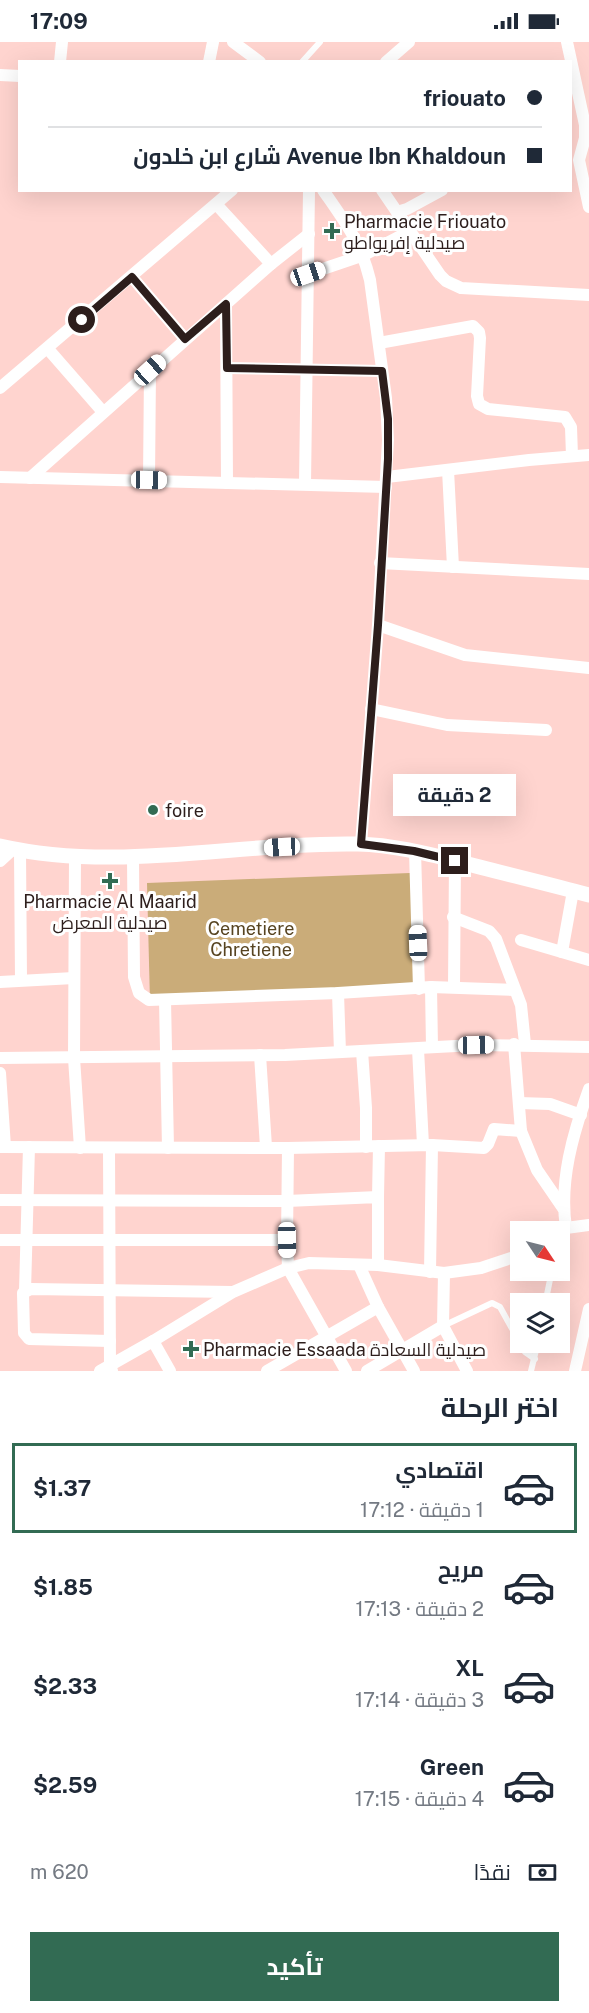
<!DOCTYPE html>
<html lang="ar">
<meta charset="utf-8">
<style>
:root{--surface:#fff;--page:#f2f2f3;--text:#1f2937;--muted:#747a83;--line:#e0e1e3;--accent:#326b53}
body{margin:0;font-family:"Public Sans",Cairo,sans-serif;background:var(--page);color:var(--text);direction:rtl;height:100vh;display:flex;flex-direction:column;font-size:22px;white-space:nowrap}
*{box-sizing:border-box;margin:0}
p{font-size:20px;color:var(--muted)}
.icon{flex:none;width:33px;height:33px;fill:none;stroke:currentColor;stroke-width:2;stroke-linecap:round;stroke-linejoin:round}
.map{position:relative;height:1329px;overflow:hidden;direction:ltr}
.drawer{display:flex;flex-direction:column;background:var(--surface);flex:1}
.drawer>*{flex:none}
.top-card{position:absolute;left:18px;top:18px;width:554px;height:132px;border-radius:0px;box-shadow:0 6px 24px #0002;direction:rtl;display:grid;align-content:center;height:132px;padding:0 30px;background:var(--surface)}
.needle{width:39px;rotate:125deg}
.buttons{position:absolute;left:510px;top:1179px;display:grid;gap:12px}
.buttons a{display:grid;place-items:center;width:60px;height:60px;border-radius:0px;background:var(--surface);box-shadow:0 6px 24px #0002;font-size:30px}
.end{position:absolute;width:27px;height:27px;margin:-14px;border:8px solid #2d1e1c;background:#fff;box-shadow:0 0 0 3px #fff}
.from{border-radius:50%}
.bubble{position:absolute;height:42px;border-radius:0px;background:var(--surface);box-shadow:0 6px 24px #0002;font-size:20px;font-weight:700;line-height:42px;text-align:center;direction:rtl}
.car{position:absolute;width:18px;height:36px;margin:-18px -9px;border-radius:8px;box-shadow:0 0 4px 2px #0007;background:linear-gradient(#fff 24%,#345 0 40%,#fff 0 76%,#345 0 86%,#fff 0)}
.top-card b{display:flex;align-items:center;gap:21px;height:57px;font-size:22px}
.top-card b+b{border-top:2px solid var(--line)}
.top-card i{width:15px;height:15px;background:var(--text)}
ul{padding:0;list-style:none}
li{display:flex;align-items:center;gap:18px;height:90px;margin:0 12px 9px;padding:0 18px;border:3px solid transparent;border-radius:0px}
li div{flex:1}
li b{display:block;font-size:22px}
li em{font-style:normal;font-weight:700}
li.selected{border-color:var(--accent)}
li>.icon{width:54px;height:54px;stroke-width:1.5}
h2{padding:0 30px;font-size:27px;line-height:72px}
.pay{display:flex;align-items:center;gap:15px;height:66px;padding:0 30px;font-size:22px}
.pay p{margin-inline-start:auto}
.action{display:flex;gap:12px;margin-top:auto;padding:12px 30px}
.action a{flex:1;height:69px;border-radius:0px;background:var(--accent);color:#fff;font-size:24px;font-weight:700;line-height:69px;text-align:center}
.status{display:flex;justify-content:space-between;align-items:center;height:42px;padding:0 30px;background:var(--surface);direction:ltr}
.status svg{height:16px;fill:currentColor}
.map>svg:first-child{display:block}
.green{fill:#caac79}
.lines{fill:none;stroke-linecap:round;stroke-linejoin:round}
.service{stroke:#fff;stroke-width:6}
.minor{stroke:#fff;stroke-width:12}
.tertiary{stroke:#fff;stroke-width:15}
.route{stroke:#2d1e1c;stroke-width:8}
.poi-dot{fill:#326b53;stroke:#fff;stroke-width:2}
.labels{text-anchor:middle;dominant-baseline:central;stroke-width:6;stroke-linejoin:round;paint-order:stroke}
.poi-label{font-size:18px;fill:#2d1e1c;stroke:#fff;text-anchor:start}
.park-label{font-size:18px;fill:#574421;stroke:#fff}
</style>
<div class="status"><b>17:09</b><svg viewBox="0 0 49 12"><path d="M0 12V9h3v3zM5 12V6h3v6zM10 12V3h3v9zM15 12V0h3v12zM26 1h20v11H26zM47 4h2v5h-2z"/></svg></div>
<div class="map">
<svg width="589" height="1329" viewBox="0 0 589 1329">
<rect width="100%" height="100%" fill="#ffd4cf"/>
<!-- green -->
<path class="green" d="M410 831 416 950 150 960 147 841Z"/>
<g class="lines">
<!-- service -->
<g class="service">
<path d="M302 20 320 0"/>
<path d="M545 1262 552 1228"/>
<path d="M443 1284 492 1261 500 1265 525 1310 535 1317"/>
<path d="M531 1329 538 1300"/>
</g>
<!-- minor -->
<g class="minor">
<path d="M233 0 260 20"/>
<path d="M567 0 585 83V96L579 118 589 165"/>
<path d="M60 20 62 0"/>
<path d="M209 20 213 0"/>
<path d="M386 20 409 0"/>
<path d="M0 33 20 34"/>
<path d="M323 148C345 180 361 200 370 238L386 356 388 398 378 583 361 802"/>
<path d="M382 148 440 233 446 239 461 246 589 253"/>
<path d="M216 162 271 222"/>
<path d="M397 170 407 167 442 148"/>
<path d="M308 232 364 213 410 189"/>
<path d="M132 235 185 297"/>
<path d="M226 262 227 441"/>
<path d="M379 301 473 284 479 290 480 296 477 354 479 362 488 367 565 375 571 385 572 414"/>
<path d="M48 307 103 370"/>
<path d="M227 326 382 329"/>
<path d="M0 346 232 148"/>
<path d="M448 428 453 525"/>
<path d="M0 435 386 445"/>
<path d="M387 435 529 418 589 413"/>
<path d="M30 436 271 222 309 192"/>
<path d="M149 438 150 328"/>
<path d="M305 442 309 148"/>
<path d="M380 521 589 532"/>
<path d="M378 583 465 613 589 626"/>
<path d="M371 667 447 683 546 688"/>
<path d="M20 809 21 938"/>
<path d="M415 809 419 947"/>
<path d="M75 815 74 1016 80 1106"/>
<path d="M133 816 134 935 139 951 149 958 338 951 431 945 514 948"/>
<path d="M0 819 13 807"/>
<path d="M453 875 489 889 496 897 521 963 525 1002"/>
<path d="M521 898 589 918"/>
<path d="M562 910 573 849"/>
<path d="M0 940 74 936"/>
<path d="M454 944 455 819"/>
<path d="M431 945 432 1005"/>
<path d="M338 951 340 1010"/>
<path d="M165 958 168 1106"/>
<path d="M514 1002 521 1089 537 1128 563 1166"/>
<path d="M418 1007 423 1103"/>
<path d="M362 1009 366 1066V1105"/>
<path d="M260 1013 266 1105"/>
<path d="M0 1016 285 1013 475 1003 589 1005"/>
<path d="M0 1031 5 1105"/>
<path d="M519 1061 550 1062 581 1073"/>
<path d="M0 1105 288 1106 432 1103 484 1106 488 1102 494 1087 521 1089"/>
<path d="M109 1107 110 1324 112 1329"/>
<path d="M378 1155 379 1104"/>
<path d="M0 1158 287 1159 378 1155V1223"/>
<path d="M566 1186C559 1139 573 1091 589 1047"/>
<path d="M560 1191 566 1186 589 1183"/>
<path d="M0 1198H287L288 1106"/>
<path d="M287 1198 288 1226 346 1329"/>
<path d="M359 1223 378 1265"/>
<path d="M430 1230 432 1103"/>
<path d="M25 1249 29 1105"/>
<path d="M443 1284 467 1329"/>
<path d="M110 1299 29 1297 24 1291 23 1251 31 1247 232 1250"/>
<path d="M153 1299 170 1329"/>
<path d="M100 1329 153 1299 233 1250 288 1226 309 1221 378 1223 444 1231 481 1226 520 1213"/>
<path d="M267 1329 378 1265 414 1329"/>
<path d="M367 1329 443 1284 444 1231"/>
<path d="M575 1329 589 1267"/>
</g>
<!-- tertiary -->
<path class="tertiary" d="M0 804C119 831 238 800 358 802 392 803 425 811 457 819 501 831 545 841 589 853"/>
</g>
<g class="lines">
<!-- route -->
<path class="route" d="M82 278 132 235 185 297 226 262 227 326 382 329 388 377V417L378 583 361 802 414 809 455 819"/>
</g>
<!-- markers -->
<g class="poi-dot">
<path d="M329 180h6v6h6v6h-6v6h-6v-6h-6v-6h6z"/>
<circle cx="153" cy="768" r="6"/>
<path d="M107 830h6v6h6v6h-6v6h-6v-6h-6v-6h6z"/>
<path d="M188 1298h6v6h6v6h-6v6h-6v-6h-6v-6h6z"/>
</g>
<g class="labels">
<!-- poi labels -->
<g class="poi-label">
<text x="344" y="179">Pharmacie Friouato<tspan x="344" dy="21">صيدلية إفريواطو</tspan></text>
<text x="165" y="768">foire</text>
<text x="110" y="859" text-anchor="middle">Pharmacie Al Maarid<tspan x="110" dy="21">صيدلية المعرض</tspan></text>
<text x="203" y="1307">Pharmacie Essaada صيدلية السعادة</text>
</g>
<!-- park labels -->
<g class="park-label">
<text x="251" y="886">Cemetiere<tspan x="251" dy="21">Chretiene</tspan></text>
</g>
</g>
</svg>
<div class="buttons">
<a><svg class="needle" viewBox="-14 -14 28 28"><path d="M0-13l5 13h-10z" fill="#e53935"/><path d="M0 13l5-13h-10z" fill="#747a83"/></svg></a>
<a><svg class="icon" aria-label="layers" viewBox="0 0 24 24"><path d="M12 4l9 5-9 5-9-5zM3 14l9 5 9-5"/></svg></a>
</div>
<i class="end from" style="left:82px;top:278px"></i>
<i class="end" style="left:455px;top:819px"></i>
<div class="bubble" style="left:393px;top:732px;width:123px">2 دقيقة</div>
<i class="car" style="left:308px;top:232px;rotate:71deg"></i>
<i class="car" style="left:150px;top:328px;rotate:48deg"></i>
<i class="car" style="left:149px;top:438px;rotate:91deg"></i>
<i class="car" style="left:282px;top:805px;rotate:267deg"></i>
<i class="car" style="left:418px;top:901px;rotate:358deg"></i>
<i class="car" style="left:476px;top:1003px;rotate:89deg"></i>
<i class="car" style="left:287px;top:1198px;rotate:179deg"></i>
<div class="top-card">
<b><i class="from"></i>friouato</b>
<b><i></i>Avenue Ibn Khaldoun شارع ابن خلدون</b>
</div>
</div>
<section class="drawer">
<h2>اختر الرحلة</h2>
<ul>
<li class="selected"><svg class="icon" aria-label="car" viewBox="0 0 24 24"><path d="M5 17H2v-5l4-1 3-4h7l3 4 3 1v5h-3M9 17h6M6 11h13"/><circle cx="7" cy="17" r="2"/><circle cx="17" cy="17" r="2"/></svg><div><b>اقتصادي</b><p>1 دقيقة · 17:12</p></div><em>$1.37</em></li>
<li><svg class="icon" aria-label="car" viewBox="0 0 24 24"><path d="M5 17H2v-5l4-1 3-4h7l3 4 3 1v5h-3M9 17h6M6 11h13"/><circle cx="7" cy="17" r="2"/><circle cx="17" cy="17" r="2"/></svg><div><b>مريح</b><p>2 دقيقة · 17:13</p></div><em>$1.85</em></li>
<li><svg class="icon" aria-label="car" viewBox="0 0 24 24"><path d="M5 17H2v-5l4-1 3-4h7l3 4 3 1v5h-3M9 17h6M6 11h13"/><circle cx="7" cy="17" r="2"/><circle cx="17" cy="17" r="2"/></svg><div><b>XL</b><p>3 دقيقة · 17:14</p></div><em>$2.33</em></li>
<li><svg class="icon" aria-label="car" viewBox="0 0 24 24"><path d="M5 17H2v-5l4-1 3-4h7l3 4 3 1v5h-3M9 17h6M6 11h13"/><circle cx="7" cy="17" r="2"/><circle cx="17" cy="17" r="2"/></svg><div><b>Green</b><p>4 دقيقة · 17:15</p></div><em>$2.59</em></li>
</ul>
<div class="pay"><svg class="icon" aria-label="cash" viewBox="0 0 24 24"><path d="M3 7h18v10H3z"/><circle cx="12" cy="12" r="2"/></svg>نقدًا<p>620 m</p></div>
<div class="action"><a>تأكيد</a></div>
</section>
